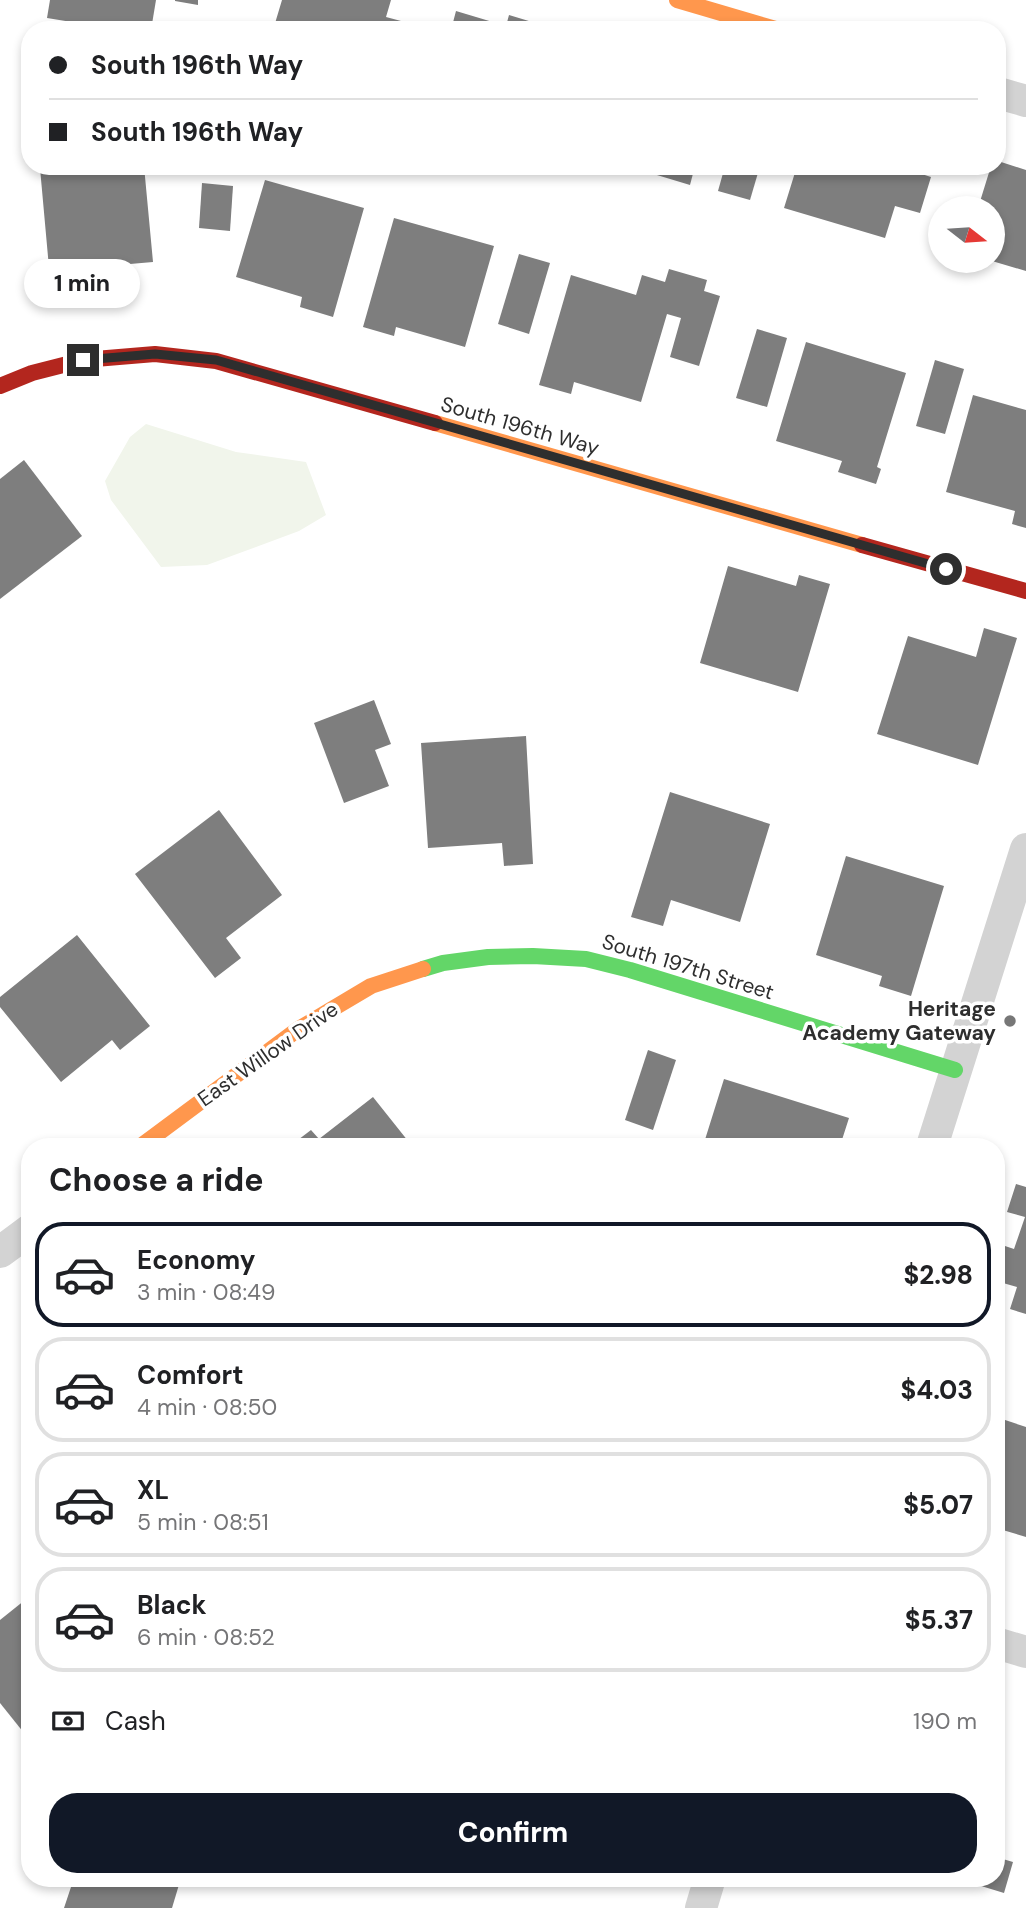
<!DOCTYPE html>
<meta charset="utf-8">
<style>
:root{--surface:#fff;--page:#f6f6f6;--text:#202124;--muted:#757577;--line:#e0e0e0;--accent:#111827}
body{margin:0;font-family:"DM Sans",sans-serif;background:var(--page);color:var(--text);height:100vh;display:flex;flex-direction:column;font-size:26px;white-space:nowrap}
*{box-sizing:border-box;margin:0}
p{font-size:23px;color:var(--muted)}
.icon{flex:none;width:38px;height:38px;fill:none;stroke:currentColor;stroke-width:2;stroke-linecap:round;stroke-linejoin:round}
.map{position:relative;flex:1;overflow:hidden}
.side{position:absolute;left:21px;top:1138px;width:984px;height:749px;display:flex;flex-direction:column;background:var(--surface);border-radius:28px;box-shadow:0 4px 10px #0003}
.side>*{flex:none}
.banner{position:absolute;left:21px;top:21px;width:985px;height:154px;border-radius:28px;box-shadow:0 4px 10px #0003;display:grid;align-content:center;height:154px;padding:0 28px;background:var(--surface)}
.needle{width:46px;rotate:107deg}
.fabs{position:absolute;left:928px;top:196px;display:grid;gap:14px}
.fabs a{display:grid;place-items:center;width:77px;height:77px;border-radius:50%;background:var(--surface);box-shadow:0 4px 10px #0003;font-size:35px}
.end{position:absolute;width:32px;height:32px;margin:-16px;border:9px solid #2e2e2e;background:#fff;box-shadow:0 0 0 4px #fff}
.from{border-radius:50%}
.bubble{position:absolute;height:49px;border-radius:24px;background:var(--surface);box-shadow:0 4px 10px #0003;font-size:23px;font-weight:800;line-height:49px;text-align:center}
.banner b{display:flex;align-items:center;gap:24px;height:66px;font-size:26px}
.banner b+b{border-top:2px solid var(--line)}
.banner i{width:18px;height:18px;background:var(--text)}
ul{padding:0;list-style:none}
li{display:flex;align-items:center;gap:21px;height:105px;margin:0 14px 10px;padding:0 14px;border:4px solid var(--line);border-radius:28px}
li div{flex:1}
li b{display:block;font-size:26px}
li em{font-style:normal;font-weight:800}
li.selected{border-color:var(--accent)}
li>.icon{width:63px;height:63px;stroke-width:1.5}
h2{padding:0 28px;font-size:32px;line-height:84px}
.pay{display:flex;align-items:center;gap:18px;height:77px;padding:0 28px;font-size:26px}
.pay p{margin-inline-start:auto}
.cta{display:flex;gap:14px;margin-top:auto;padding:14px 28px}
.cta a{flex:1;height:80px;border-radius:28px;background:var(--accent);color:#fff;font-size:28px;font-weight:800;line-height:80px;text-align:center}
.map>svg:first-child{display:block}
.green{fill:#f1f5eb}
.building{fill:#7e7e7e}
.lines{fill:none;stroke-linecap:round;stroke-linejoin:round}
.street{stroke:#d3d3d3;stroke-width:32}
.fast{stroke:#63d668;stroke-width:16}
.slow{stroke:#ff974d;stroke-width:16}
.jam{stroke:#b3261e;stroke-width:16}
.route{stroke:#2e2e2e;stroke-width:9}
.poi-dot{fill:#777;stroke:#fff;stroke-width:2.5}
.labels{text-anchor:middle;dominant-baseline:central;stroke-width:7;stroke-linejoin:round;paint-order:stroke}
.street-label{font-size:21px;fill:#2e2e2e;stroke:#fff}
.poi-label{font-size:21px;font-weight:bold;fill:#2e2e2e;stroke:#fff;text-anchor:end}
</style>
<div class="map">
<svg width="1026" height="1908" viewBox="0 0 1026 1908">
<rect width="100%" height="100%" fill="#fff"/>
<!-- green -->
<path class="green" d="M146 424 236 452 306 462 326 515 299 531 207 565 161 567 111 500 105 481 130 437Z"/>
<!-- building -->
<g class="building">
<path d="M50 0H156L151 30H121L47 18Z"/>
<path d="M175 0H198V5L175 1Z"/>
<path d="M282 0H391L386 17 401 21 398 30H273Z"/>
<path d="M456 11 506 26 509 15 542 25 541 30H451Z"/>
<path d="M998 161 1026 170V271L992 261V208H978L991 166H998Z"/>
<path d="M61 166H144L153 262 84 268 87 298 52 301 40 168Z"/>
<path d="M627 166H695L690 185Z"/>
<path d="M725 166H760L750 200 718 191Z"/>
<path d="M797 166H907L906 169 931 177 920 213 895 206 885 238 784 208Z"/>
<path d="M265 180 364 208 333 317 300 307 302 297 236 277Z"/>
<path d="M202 183 233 186 230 231 199 228Z"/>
<path d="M394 218 494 246 465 347 396 327 394 336 363 327Z"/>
<path d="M519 254 550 263 529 334 498 324Z"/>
<path d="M669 269 707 280 704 291 720 296 699 366 670 357 681 318 667 314 641 402 574 382 571 394 539 385 571 275 636 295 642 275 665 282Z"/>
<path d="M757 329 787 338 767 407 736 398Z"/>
<path d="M806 342 906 373 877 467 881 469 876 484 838 472 842 461 776 441Z"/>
<path d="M935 360 964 369 945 434 916 426Z"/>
<path d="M973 395 1026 410V528L1012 524 1015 511 946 492Z"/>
<path d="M24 460 82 536 0 599V479Z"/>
<path d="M728 566 796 586 799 575 830 584 798 692 700 663Z"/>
<path d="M984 628 1017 638 978 765 877 734 908 636 976 657Z"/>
<path d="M374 700 391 744 375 750 389 786 344 803 314 723Z"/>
<path d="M526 736 533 864 504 866 502 843 428 848 421 743Z"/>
<path d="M670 792 770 824 740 922 671 900 663 926 631 917Z"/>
<path d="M219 810 282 895 226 938 241 958 215 978 135 874Z"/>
<path d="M846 856 944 886 911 996 879 986 882 976 816 955Z"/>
<path d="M77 935 150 1026 120 1050 112 1040 61 1082 0 1007V997Z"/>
<path d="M648 1050 676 1060 653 1130 625 1120Z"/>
<path d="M724 1079 849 1118 840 1146H826L812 1142 811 1146H703Z"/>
<path d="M373 1097 412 1146H290L311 1130 319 1139Z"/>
<path d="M1016 1184 1026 1187V1314L1010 1309 1017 1287 996 1281V1256L999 1244 1014 1249 1025 1217 1007 1212Z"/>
<path d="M996 1417 1026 1427V1537L996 1528Z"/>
<path d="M30 1596V1729L24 1733 0 1703V1620Z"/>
<path d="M996 1857 1013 1862 1004 1893 955 1878H996Z"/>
<path d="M74 1878H181L172 1908H64Z"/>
</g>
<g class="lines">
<!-- street -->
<g class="street">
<path d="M998 93 1026 101"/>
<path d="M932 1146 1026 849"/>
<path d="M0 1252 30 1230"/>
<path d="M996 1643 1026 1652"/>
<path d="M701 1908 710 1878"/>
</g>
<!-- fast -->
<path class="fast" d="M423 969 443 963 488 957 533 956 586 959 630 970 955 1070"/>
<!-- slow -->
<g class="slow">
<path d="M677 0 779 30"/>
<path d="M435 423 862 545"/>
<path d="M141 1146 297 1030 371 986 423 969"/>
</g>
<!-- jam -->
<g class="jam">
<path d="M0 386 32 373 83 360 155 354 216 361 435 423"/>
<path d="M862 545 1026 591"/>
</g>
</g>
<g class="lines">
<!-- route -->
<path class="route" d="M83 360 155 354 216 360 946 569"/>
</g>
<!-- markers -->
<circle class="poi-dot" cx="1010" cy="1021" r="7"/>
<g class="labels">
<!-- street labels -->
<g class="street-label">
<text transform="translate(520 426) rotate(16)">South 196th Way</text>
<text transform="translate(688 967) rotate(17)">South 197th Street</text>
<text transform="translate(268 1054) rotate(-35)">East Willow Drive</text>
</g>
<!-- poi labels -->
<g class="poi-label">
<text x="996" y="1009">Heritage<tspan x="996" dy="24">Academy Gateway</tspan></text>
</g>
</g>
</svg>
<div class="fabs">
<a><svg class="needle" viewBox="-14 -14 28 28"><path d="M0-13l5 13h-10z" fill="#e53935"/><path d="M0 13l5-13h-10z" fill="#757577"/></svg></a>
</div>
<i class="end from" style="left:946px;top:569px"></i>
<i class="end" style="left:83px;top:360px"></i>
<div class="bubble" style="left:24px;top:259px;width:116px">1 min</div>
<div class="banner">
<b><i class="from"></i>South 196th Way</b>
<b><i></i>South 196th Way</b>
</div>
<section class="side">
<h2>Choose a ride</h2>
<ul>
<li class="selected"><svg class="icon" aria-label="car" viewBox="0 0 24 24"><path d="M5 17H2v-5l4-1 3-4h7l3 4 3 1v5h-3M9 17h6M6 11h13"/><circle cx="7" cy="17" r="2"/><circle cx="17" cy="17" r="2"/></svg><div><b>Economy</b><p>3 min · 08:49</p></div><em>$2.98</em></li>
<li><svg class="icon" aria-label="car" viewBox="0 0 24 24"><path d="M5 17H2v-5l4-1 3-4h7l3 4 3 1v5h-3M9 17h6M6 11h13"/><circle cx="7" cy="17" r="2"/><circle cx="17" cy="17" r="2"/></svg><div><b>Comfort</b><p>4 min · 08:50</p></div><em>$4.03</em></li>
<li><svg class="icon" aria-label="car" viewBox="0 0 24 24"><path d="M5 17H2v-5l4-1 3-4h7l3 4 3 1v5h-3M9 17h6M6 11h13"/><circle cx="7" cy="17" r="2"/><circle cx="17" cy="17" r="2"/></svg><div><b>XL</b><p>5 min · 08:51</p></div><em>$5.07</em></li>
<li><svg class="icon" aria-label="car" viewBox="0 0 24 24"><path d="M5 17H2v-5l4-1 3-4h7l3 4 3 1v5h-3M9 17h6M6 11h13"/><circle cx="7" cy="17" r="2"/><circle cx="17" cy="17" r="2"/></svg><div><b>Black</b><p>6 min · 08:52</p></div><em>$5.37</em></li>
</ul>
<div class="pay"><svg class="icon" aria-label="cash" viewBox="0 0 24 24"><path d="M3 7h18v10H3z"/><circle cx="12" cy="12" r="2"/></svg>Cash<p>190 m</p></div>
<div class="cta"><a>Confirm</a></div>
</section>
</div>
